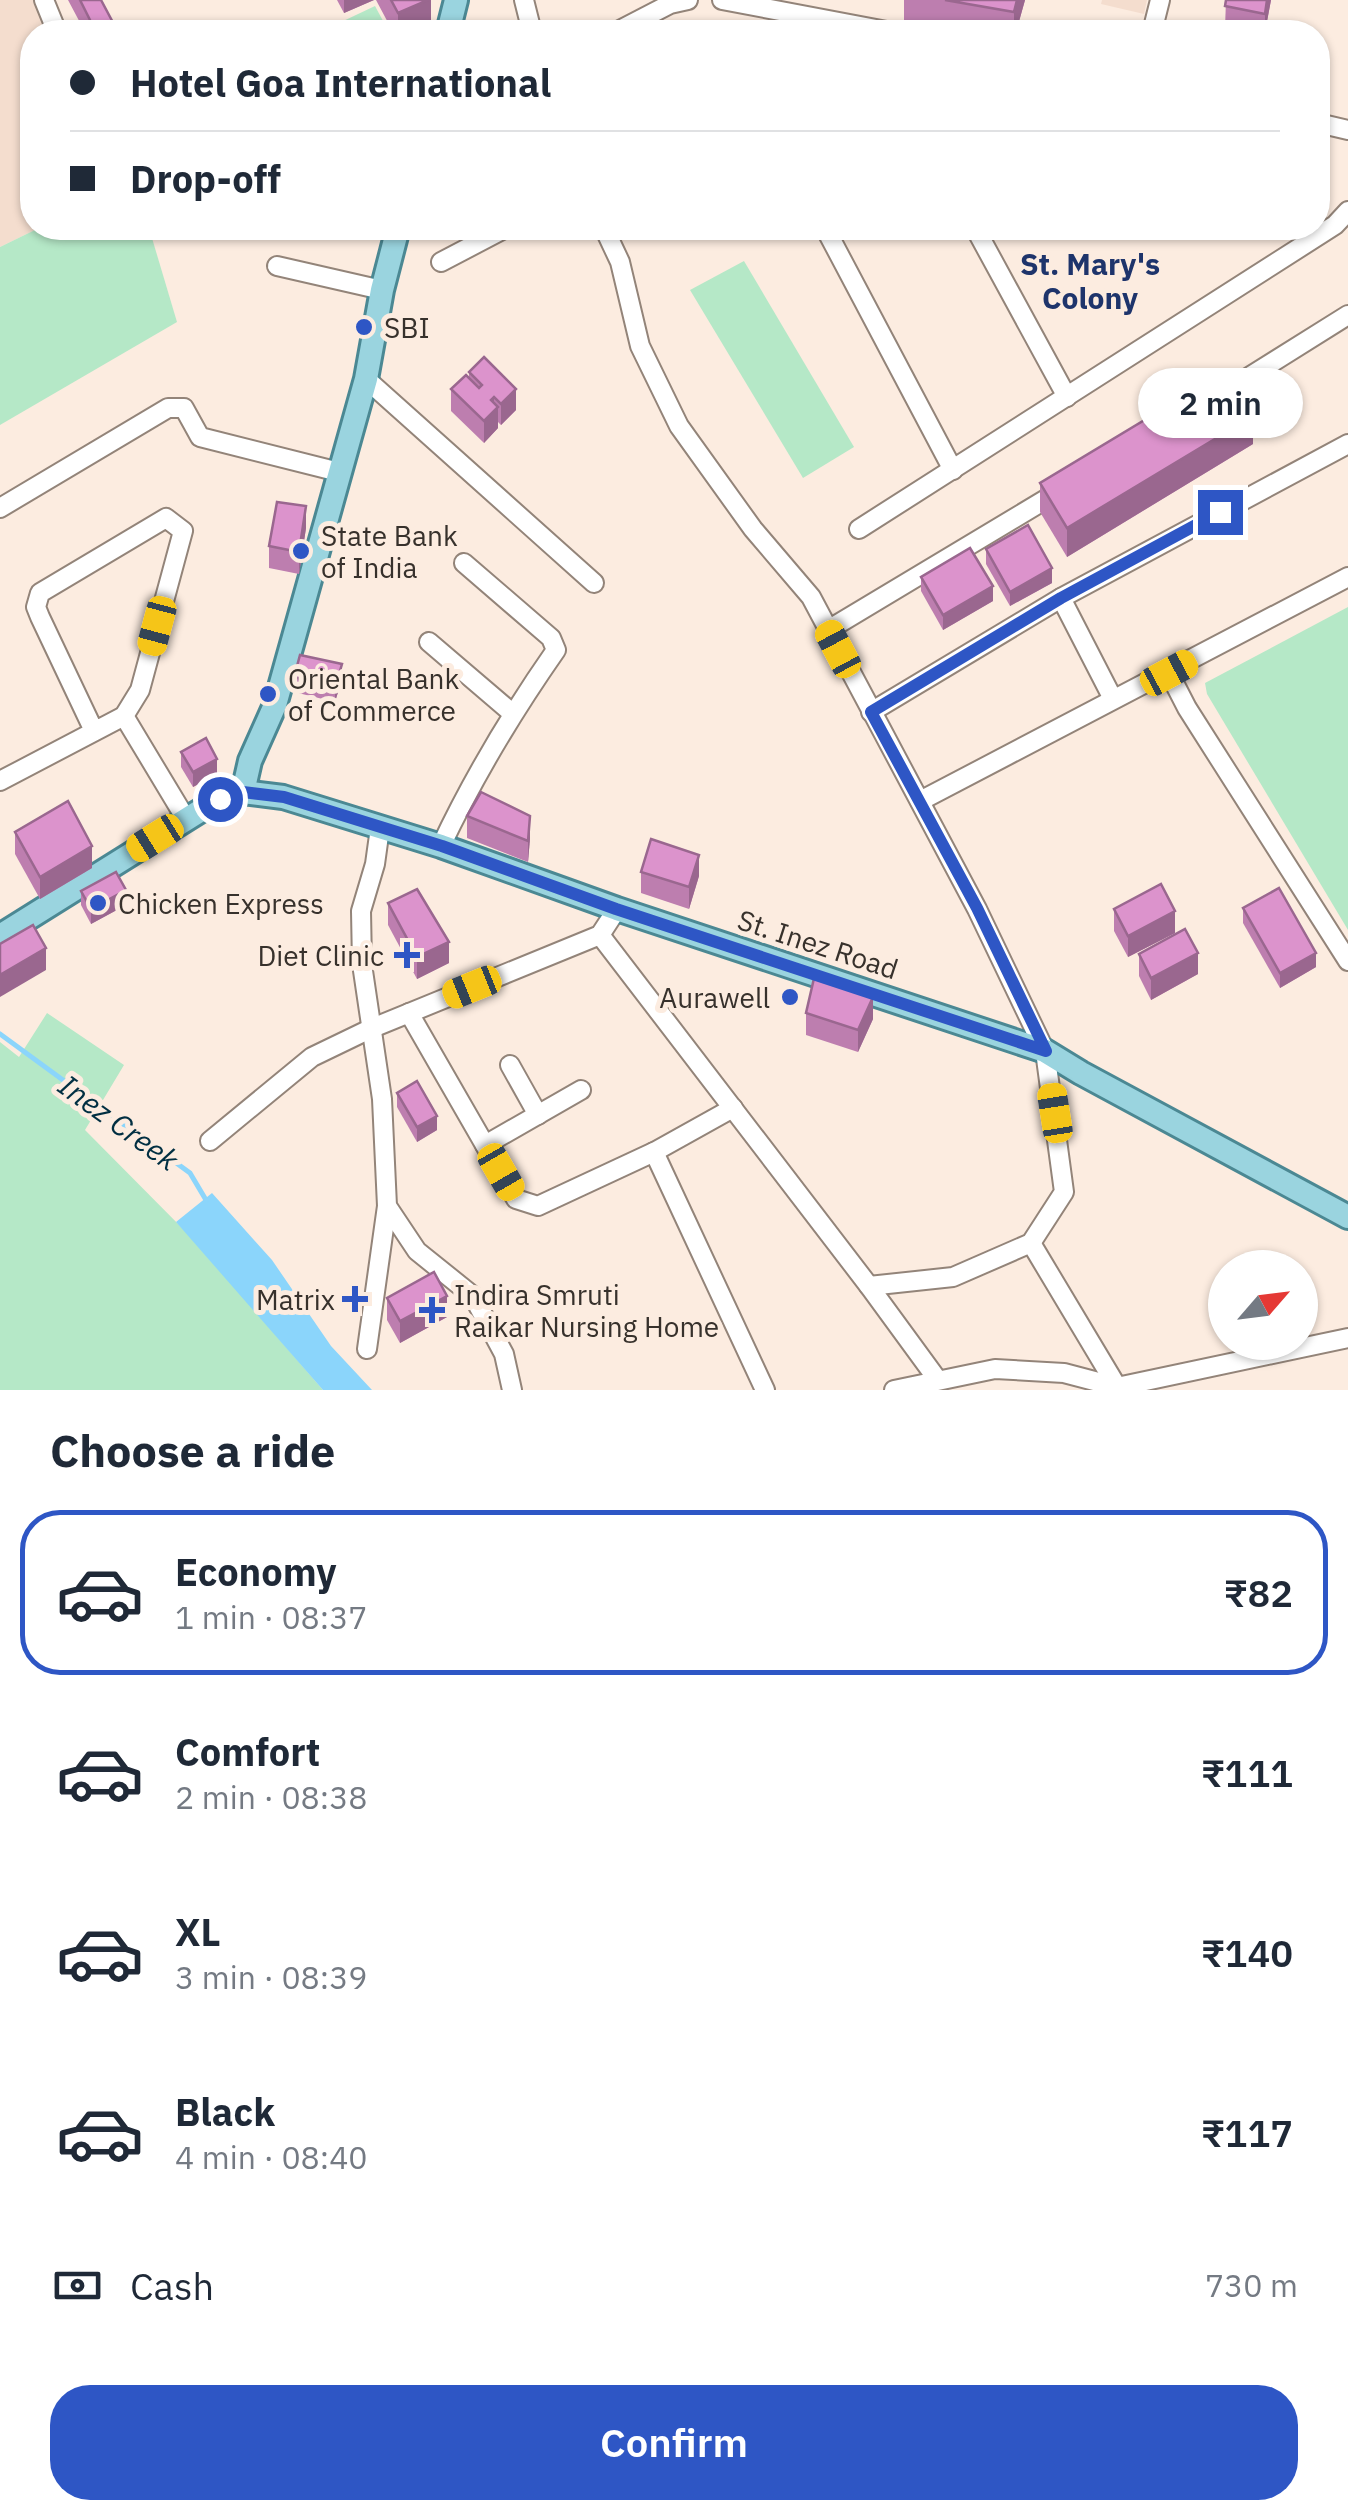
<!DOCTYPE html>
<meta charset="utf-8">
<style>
:root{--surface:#fff;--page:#f2f2f3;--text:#1f2937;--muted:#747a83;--line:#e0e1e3;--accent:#2e56c5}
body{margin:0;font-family:"IBM Plex Sans",sans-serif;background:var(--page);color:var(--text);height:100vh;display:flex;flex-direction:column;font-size:38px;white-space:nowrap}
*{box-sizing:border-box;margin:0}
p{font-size:32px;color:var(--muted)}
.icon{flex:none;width:55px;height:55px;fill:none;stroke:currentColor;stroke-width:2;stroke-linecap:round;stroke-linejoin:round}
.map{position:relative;height:1390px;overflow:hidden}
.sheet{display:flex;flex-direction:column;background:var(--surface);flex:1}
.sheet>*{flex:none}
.banner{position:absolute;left:20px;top:20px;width:1310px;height:220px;border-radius:40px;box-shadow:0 2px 8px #0004;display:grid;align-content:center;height:220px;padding:0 50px;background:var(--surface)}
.needle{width:65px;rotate:62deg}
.buttons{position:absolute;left:1208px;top:1250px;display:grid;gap:20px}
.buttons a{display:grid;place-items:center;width:110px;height:110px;border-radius:50%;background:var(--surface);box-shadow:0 2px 8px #0004;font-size:50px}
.end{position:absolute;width:45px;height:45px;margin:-22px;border:12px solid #2e56c5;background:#fff;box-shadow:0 0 0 5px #fff}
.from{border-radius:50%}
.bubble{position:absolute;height:70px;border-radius:35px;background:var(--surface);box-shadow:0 2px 8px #0004;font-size:32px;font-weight:600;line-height:70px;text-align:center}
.car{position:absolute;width:30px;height:60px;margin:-30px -15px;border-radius:12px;box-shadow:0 0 8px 2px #0007;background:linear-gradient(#f5c518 24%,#345 0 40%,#f5c518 0 76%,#345 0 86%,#f5c518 0)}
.banner b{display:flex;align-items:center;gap:35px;height:95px;font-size:38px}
.banner b+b{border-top:2px solid var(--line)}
.banner i{width:25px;height:25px;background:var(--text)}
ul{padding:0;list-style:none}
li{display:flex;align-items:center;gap:30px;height:165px;margin:0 20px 15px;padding:0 30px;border:5px solid transparent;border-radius:40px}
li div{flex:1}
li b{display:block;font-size:38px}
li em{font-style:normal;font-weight:600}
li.selected{border-color:var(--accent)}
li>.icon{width:90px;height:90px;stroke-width:1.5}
h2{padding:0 50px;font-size:45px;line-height:120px}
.pay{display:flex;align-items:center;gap:25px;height:110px;padding:0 50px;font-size:38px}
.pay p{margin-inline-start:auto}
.cta{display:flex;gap:20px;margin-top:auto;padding:20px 50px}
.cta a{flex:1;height:115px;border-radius:40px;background:var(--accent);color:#fff;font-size:40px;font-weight:600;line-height:115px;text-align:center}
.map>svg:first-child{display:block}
.built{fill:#f4ddce}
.green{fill:#b5e8c7}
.water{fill:#8bd5fb}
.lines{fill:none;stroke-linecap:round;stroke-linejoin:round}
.stream{stroke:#8bd5fb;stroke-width:5}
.minor-casing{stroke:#938479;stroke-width:22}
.major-casing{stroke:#4b8893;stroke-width:28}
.minor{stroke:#fff;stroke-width:18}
.major{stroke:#9ad4df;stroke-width:22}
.wall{fill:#bd7eaf}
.shaded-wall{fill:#9a678f}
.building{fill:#dc93cc;stroke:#9a678f;stroke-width:2.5}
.route{stroke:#2e56c5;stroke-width:12}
.poi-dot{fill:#2e56c5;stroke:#fcece0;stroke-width:4}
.labels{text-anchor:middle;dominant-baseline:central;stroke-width:10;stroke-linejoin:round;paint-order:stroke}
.poi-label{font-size:28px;fill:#37312c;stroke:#fcece0;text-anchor:start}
.street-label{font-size:28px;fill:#37312c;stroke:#fcece0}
.neighbourhood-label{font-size:30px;font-weight:bold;fill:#1e346b;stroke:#fcece0}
.water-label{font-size:30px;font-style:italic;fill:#012f42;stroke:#fcece0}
</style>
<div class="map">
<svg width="1348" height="1390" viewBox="0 0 1348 1390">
<rect width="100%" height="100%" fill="#fcece0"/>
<!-- built -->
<g class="built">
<path d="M0 0H44L60 32H32V228H39L0 247Z"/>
<path d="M1102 0H1147L1144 14 1101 4Z"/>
</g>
<!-- green -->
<g class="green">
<path d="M375 6 389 32H320Z"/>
<path d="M39 228H149L177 322 0 425V247Z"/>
<path d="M744 261 854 447 803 478 690 290Z"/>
<path d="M1348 607V930L1207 694 1205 683Z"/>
<path d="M47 1013 124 1065 85 1130 192 1238 323 1390H0V1042L19 1057Z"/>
</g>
<!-- water -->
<path class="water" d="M212 1193 272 1260 331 1346 372 1390H323L176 1222Z"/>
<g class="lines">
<!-- stream -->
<path class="stream" d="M0 1034 190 1173 206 1200"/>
<!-- minor casing -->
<g class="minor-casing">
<g id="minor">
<path d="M44 0 57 32"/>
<path d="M524 0 532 32"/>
<path d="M722 0 892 32"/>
<path d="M616 32 670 4 688 0"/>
<path d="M1152 32 1160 0"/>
<path d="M1318 123 1348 130"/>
<path d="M604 228 620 262 640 346 679 426 753 529 811 597 977 909 1045 1051 1064 1192 1031 1243 953 1277 869 1286"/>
<path d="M825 228 953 470"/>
<path d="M975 228 1067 397"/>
<path d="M441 262 506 228"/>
<path d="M277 266 382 290"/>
<path d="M366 379 594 583"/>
<path d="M1217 397 1348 315"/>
<path d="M0 508 168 408H184L200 437 339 472"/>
<path d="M859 529 1335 225 1348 211"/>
<path d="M1061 598 1113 699"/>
<path d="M828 630 1058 492"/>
<path d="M429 642 512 713"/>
<path d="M1169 673 1187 708 1348 961"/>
<path d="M871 712 1061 598 1348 444"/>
<path d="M124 716 186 819"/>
<path d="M0 781 124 716 140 690 183 531 166 518 40 593 36 607 40 617 94 731"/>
<path d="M920 801 1348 577"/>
<path d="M380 828 375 864 361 911 362 964 382 1099 387 1206 417 1251 473 1296 504 1354 512 1390"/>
<path d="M441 846C474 776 512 713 556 650L551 638 464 563"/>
<path d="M600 935 869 1286 937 1379"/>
<path d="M409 1013 516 1199 538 1206 654 1152 733 1108"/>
<path d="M510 1065 538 1115"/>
<path d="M210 1141 312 1057 370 1029 600 935 617 909"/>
<path d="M485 1145 581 1090"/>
<path d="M654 1152 765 1390"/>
<path d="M1031 1243 1119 1390"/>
<path d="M367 1349 387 1206"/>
<path d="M894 1390 995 1369 1064 1373 1117 1387 1348 1338"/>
</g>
</g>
<!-- major casing -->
<g class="major-casing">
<g id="major">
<path d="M448 32 456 0"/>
<path d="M243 792 283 797 441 846 617 909 1045 1051 1081 1073 1348 1217"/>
<path d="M0 936 219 799 243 792 250 761 275 705 366 379 382 290 398 228"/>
</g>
</g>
<!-- minor -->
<use href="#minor" class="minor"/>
<!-- major -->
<use href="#major" class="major"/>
</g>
<!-- wall -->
<g class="wall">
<path d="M68 0H101L118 32H85Z"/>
<path d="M337 0H374L344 13Z"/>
<path d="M376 0H431V28L420 32H393Z"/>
<path d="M904 0H1025L1016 32H966L904 22Z"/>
<path d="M1226 0H1271L1265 32H1249L1225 28Z"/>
<path d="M32 178V205L30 200V179Z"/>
<path d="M420 228H448L445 240 420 233Z"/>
<path d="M469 372 516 410 501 425 498 422V428L484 443 451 411V389L469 378Z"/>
<path d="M1253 444 1067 557 1040 512V483Z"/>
<path d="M306 528 299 574 269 568V546Z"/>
<path d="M986 549 1052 583 1010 606 986 564Z"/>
<path d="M921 577 993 601 943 630 921 591Z"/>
<path d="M294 677 342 679 335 702 294 692Z"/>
<path d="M181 752 217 774 193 787 181 767Z"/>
<path d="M467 816 530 838 528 862 467 838Z"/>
<path d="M15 832 92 868 40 899 15 854Z"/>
<path d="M641 872 699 876 689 909 641 893Z"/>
<path d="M81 891 126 905 91 924 81 905Z"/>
<path d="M388 903 449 963 417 979 388 925Z"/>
<path d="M1243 908 1316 967 1280 988 1243 923Z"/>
<path d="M1114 909 1175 933 1128 957 1114 931Z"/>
<path d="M1139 954 1198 974 1151 1000 1139 976Z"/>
<path d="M806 1013 873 1019 858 1052 806 1035Z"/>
<path d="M397 1093 437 1130 417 1142 397 1107Z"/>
<path d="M387 1298 447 1317 400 1343 387 1320Z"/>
</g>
<!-- shaded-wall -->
<g class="shaded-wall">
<path d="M344 0H374L344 13Z"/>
<path d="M428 0H431V28L420 32H398V13Z"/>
<path d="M1017 0H1025L1016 32H1014V12Z"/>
<path d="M1267 0H1271L1265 32V14Z"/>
<path d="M690 228H721L690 239Z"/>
<path d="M516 389V410L501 425V404Z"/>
<path d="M494 397V411L498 407V428L484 443V421L491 400Z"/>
<path d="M1253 416V444L1067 557V528Z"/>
<path d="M306 506V528L299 574V552Z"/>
<path d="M1052 568V583L1010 606V592Z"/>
<path d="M993 586V601L943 630V615Z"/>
<path d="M342 664V679L335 702V688Z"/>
<path d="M217 759V774L193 787V772Z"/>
<path d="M530 816V838L528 862V841Z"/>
<path d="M92 846V868L40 899V877Z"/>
<path d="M699 855V876L689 909V887Z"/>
<path d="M126 890V905L91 924V909Z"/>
<path d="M1175 911V933L1128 957V936Z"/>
<path d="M449 942V963L417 979V957Z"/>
<path d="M46 948V970L0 997V975Z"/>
<path d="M1198 953V974L1151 1000V978Z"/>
<path d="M1316 953V967L1280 988V973Z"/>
<path d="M873 997V1019L858 1052V1030Z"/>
<path d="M437 1116V1130L417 1142V1127Z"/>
<path d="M447 1296V1317L400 1343V1321Z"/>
</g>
<!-- building -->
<g class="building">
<path d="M80 0H101L118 32H96Z"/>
<path d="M391 0H428L398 13Z"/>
<path d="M945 0H1017L1014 12Z"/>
<path d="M1226 0H1267L1265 14 1225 6Z"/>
<path d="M467 25 492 31 491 32H464Z"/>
<path d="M484 357 516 389 501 404 494 397 491 400 498 407 484 421 451 389 466 375 479 388 482 385 469 372Z"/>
<path d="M1226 371 1253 416 1067 528 1040 483Z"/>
<path d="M277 502 306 506 299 552 269 546Z"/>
<path d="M1028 525 1052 568 1010 592 986 549Z"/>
<path d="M970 548 993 586 943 615 921 577Z"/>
<path d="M300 655 342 664 335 688 294 677Z"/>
<path d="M206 738 217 759 193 772 181 752Z"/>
<path d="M481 792 530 816 528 841 467 816Z"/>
<path d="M68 801 92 846 40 877 15 832Z"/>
<path d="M651 839 699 855 689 887 641 872Z"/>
<path d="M116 872 126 890 91 909 81 891Z"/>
<path d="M1161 884 1175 911 1128 936 1114 909Z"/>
<path d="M1279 888 1316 953 1280 973 1243 908Z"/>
<path d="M417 889 449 942 417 957 388 903Z"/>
<path d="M33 925 46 948 0 975V944Z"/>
<path d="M1185 929 1198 953 1151 978 1139 954Z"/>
<path d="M815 974 873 997 858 1030 806 1013Z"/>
<path d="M417 1081 437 1116 417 1127 397 1093Z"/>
<path d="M434 1272 447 1296 400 1321 387 1298Z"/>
</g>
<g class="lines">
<!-- route -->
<path class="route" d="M220 799 243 792 284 797 442 846 616 909 1046 1051 977 908 871 712 1061 598 1220 512"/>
</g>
<!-- markers -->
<g class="poi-dot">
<circle cx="364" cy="327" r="10"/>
<circle cx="301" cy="551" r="10"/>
<circle cx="268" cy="694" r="10"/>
<circle cx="98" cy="903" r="10"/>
<path d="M402 940h10v10h10v10h-10v10h-10v-10h-10v-10h10z"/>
<circle cx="790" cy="997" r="10"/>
<path d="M350 1284h10v10h10v10h-10v10h-10v-10h-10v-10h10z"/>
<path d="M427 1295h10v10h10v10h-10v10h-10v-10h-10v-10h10z"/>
</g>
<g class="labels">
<!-- poi labels -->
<g class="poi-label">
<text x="384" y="327">SBI</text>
<text x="321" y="535">State Bank<tspan x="321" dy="32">of India</tspan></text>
<text x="288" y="678">Oriental Bank<tspan x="288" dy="32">of Commerce</tspan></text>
<text x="118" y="903">Chicken Express</text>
<text x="384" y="955" text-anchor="end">Diet Clinic</text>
<text x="770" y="997" text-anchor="end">Aurawell</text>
<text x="454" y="1294">Indira Smruti<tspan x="454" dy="32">Raikar Nursing Home</tspan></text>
<text x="335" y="1299" text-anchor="end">Matrix</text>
</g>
<!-- street labels -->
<g class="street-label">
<text transform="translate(818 944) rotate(18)">St. Inez Road</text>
</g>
<!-- neighbourhood labels -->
<g class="neighbourhood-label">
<text x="1090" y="263">St. Mary's<tspan x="1090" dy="34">Colony</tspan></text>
</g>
<!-- water labels -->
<g class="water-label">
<text transform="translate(119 1122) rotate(36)">Inez Creek</text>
</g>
</g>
</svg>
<div class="buttons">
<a><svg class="needle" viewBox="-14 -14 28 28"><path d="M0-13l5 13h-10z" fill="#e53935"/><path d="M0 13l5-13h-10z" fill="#747a83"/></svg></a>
</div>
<i class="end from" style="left:220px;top:799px"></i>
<i class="end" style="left:1220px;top:512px"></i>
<div class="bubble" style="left:1138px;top:368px;width:165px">2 min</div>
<i class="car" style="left:157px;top:626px;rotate:195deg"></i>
<i class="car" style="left:838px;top:649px;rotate:332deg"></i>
<i class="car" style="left:1169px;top:673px;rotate:62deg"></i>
<i class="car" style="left:155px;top:838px;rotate:238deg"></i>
<i class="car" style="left:472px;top:987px;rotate:248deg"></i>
<i class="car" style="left:1055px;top:1113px;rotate:351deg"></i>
<i class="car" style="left:501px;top:1172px;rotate:150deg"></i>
<div class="banner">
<b><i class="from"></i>Hotel Goa International</b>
<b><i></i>Drop-off</b>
</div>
</div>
<section class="sheet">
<h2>Choose a ride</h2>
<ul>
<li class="selected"><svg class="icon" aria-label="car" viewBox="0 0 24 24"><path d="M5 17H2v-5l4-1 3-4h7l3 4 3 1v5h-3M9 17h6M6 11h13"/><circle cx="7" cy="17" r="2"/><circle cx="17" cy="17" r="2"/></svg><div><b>Economy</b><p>1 min · 08:37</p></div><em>₹82</em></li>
<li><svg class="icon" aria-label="car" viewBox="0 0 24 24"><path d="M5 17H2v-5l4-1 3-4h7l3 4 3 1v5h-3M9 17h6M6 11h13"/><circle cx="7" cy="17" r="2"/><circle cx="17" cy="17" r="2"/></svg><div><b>Comfort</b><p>2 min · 08:38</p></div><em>₹111</em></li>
<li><svg class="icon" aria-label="car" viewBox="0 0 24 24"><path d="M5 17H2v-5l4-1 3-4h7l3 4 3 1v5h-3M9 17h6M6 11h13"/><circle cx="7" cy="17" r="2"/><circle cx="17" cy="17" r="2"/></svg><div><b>XL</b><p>3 min · 08:39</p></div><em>₹140</em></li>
<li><svg class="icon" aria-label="car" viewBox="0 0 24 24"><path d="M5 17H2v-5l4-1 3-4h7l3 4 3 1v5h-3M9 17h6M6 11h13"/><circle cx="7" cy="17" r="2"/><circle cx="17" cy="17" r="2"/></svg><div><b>Black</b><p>4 min · 08:40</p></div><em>₹117</em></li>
</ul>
<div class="pay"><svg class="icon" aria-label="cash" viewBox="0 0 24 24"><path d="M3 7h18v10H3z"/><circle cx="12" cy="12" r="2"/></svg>Cash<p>730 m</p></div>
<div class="cta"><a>Confirm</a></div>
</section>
